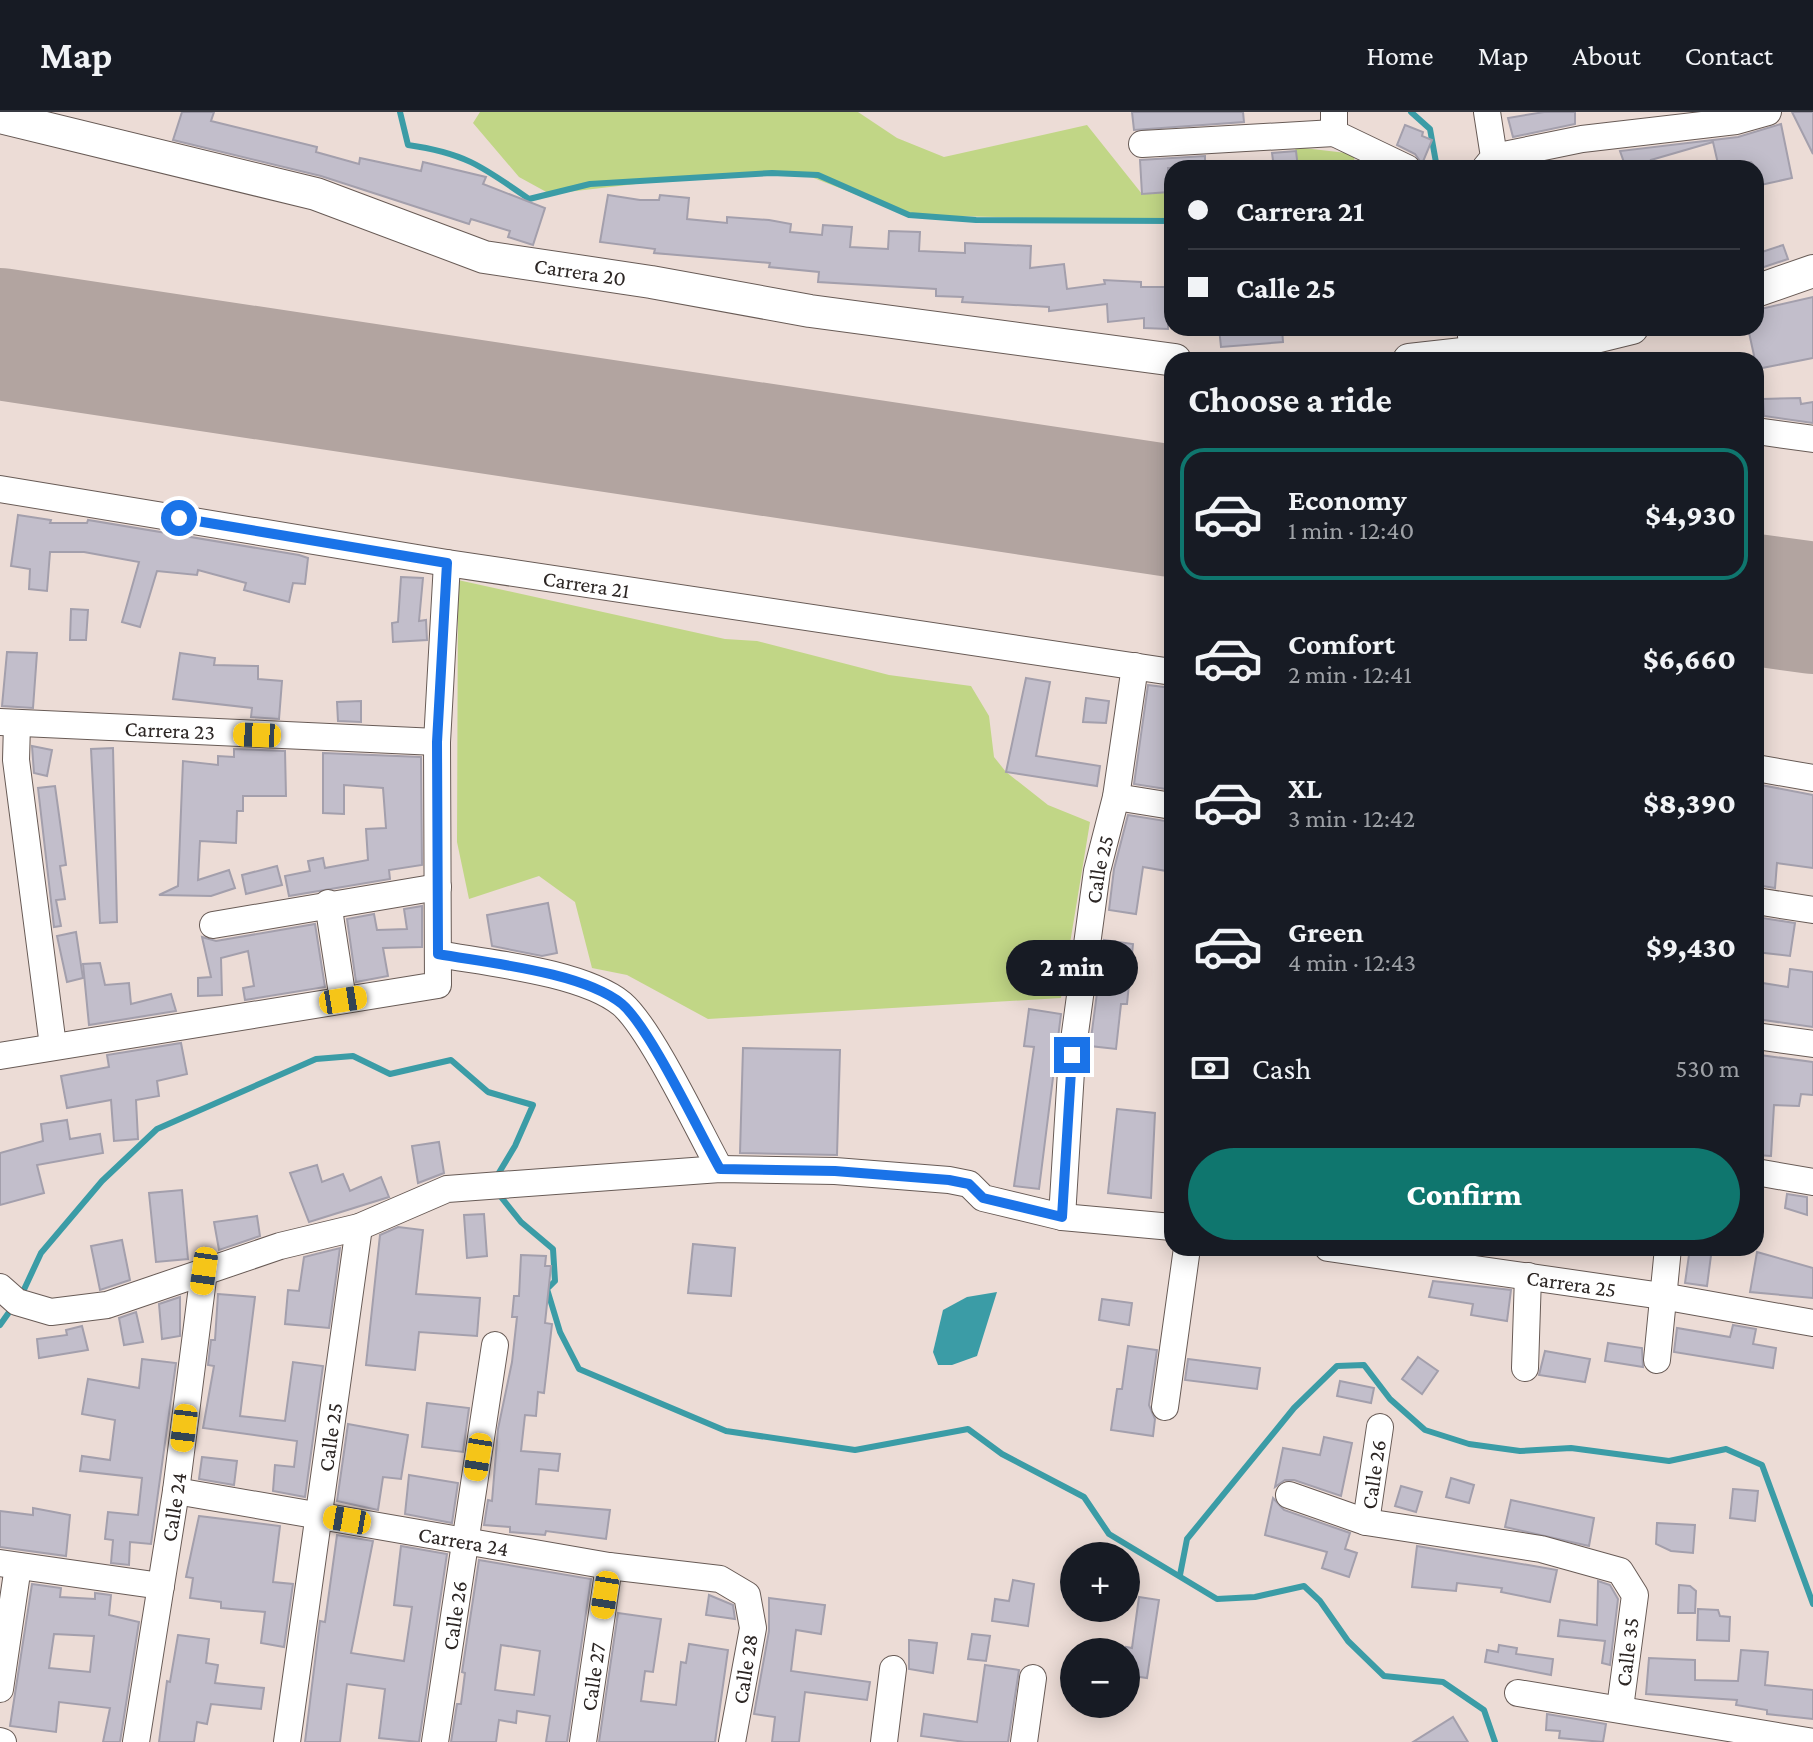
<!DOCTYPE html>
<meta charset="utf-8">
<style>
:root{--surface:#171b24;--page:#20242c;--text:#f1f3f6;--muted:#9ea1a6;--line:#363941;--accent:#0f766e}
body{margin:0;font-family:"Crimson Pro",serif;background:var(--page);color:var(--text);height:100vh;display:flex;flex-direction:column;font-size:30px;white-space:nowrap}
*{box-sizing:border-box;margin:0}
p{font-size:26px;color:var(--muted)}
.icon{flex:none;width:44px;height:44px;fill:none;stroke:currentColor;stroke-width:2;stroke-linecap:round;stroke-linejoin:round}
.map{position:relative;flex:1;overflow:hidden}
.sheet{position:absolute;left:1164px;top:240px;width:600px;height:904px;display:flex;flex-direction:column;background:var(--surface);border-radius:24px;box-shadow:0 4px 20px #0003}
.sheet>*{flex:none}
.banner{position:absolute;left:1164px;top:48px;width:600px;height:176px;border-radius:24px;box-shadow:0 4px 20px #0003;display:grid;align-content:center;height:176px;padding:0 24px;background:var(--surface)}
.buttons{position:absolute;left:1060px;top:1430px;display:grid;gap:16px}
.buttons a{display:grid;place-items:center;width:80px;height:80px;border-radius:50%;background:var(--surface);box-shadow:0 4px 20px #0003;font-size:40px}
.end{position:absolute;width:36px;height:36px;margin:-18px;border:10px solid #1a73e8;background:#fff;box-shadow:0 0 0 4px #fff}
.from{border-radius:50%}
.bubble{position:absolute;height:56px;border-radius:28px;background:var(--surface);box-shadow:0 4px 20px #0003;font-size:26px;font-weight:800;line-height:56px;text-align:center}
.car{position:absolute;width:24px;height:48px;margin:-24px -12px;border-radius:10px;box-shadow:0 0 6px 2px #0007;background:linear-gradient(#f5c518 24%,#345 0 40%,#f5c518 0 76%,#345 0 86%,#f5c518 0)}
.banner b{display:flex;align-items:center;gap:28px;height:76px;font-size:30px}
.banner b+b{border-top:2px solid var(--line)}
.banner i{width:20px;height:20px;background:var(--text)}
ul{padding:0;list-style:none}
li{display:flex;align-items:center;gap:24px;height:132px;margin:0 16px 12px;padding:0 8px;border:4px solid transparent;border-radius:24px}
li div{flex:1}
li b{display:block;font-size:30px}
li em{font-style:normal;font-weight:800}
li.current{border-color:var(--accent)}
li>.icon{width:72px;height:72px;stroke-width:1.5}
h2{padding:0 24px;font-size:36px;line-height:96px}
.pay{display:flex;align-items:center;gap:20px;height:88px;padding:0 24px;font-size:30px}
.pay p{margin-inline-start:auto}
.action{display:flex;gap:16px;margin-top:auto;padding:16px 24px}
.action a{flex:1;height:92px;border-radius:48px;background:var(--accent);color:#fff;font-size:32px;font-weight:800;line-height:92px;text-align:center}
header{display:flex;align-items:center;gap:48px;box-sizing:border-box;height:112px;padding:0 40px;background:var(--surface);border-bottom:2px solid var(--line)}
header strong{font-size:38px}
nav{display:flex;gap:44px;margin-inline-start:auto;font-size:28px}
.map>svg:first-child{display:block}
.green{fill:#c1d686}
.water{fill:#3b9ca6}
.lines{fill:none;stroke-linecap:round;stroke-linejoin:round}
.stream{stroke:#3b9ca6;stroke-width:6}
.runway{stroke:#b2a4a0;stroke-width:132}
.building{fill:#c2becb;stroke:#a39fac;stroke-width:2;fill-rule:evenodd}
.minor-casing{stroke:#685b56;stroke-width:28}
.major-casing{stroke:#685b56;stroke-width:34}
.minor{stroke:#fff;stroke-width:26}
.major{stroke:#fff;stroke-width:32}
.route{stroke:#1a73e8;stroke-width:10}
.labels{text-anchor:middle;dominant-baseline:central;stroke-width:6;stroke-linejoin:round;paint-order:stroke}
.street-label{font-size:22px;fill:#2c2624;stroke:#fff}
</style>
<header>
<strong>Map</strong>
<nav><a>Home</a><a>Map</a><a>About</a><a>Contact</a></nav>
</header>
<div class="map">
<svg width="1813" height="1630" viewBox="0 0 1813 1630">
<rect width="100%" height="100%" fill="#ecdcd6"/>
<!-- green -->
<g class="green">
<path d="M480 0H858L897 26 944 45 1087 13 1142 82 1172 79V109L909 103 806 63H713L550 82 519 65 473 11Z"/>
<path d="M1295 35 1355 42 1353 56H1298Z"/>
<path d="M458 468 725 527 757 529 889 563 971 574 989 604 994 645 1006 660 1048 693 1090 710 1061 886 708 907 627 863 592 856 575 790 539 764 469 787 457 730Z"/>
</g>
<!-- water -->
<path class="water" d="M997 1180 977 1244 952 1253H938L933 1240 943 1198 967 1185Z"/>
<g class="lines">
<!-- stream -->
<g class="stream">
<path d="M400 0 408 33C465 41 483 55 529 87L590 72 772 61 818 63 909 103 976 108 1172 109"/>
<path d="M1411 0 1430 17 1437 56"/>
<path d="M497 1080 521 1110 553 1137 555 1169 547 1177 560 1220 579 1257 726 1319 855 1338 968 1317 1002 1342 1084 1385 1109 1422 1217 1487 1255 1485 1304 1474 1320 1489 1348 1529 1384 1564 1443 1570 1484 1598 1495 1630"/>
<path d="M21 1184 41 1141 102 1069 157 1017 316 947 353 944 390 962 451 948 488 980 533 993 515 1034 497 1064"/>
<path d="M0 1213 12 1196"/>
<path d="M1180 1463 1187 1427 1294 1296 1337 1254 1364 1253 1390 1287 1425 1318 1469 1332 1520 1339 1571 1336 1669 1349 1726 1337 1762 1353 1813 1492"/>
</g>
<!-- runway -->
<g class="runway">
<path d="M0 222 1172 399"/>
<path d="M1756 488 1813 496"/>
</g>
</g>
<!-- building -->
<g class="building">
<path d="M182 0H214L211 9 317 35 316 40 359 52 360 46 421 59 423 50 486 65 483 72 545 96 533 133 508 125 510 119 471 107 469 112 321 64 173 28Z"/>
<path d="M1132 0H1243L1244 10 1134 18Z"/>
<path d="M1544 0H1575V12L1513 25 1508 6Z"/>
<path d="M1792 0H1813V42Z"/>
<path d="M1781 12 1792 66 1756 74V56L1751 50 1719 56 1713 30 1651 48 1654 56H1626L1620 39 1738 25Z"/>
<path d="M1405 13 1423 20 1422 24 1432 28 1422 52 1415 42 1397 33Z"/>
<path d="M1296 39 1298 56H1274L1272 41Z"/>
<path d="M1205 44V56H1168L1169 80 1142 82 1140 48Z"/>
<path d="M608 83 640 88H659L660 83 689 86 687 107 727 111V105L769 108 791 112 790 120 822 123 823 113 852 115 850 135 888 137 889 119 920 120 919 139 965 141V131L1031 134 1030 156 1064 152 1067 177 1105 172 1104 168 1141 170V175H1168V217L1144 216V206L1108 210 1107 192 1049 199V195L962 190 963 185 936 184V177L818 170 819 160 769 155 770 151 654 141 655 137 600 130Z"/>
<path d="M1783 133 1788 147 1761 156 1756 142Z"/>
<path d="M1813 185V246L1757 257 1748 216H1756V198Z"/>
<path d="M1219 216H1282L1283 230 1221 235Z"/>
<path d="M1800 286 1801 292 1813 290V311L1764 304 1763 287Z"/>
<path d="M18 403 51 408 50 411H87L88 408 299 443 308 446 305 472 293 471 289 490 244 478 246 471 198 458 197 463 157 459 140 515 122 510 139 450 84 440H50L47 479 29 477 30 457 11 454Z"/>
<path d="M401 465 423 466 419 509 426 508 427 528 393 530 392 511 398 510Z"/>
<path d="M71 497 88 498 86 528H70Z"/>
<path d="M7 540 37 541 33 596 2 594Z"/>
<path d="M180 541 215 546 214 553 258 554V567L282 569 279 607 251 605 252 596 173 587Z"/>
<path d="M1026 566 1050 570 1036 644 1100 654 1097 674 1006 660Z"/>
<path d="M1148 573 1172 576V678L1134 672Z"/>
<path d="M1086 586 1109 589 1106 611 1083 610Z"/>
<path d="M361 589V610L338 609 337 590Z"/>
<path d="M32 634 52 638 47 664 34 661Z"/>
<path d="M113 636 117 810 100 811 91 637Z"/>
<path d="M234 637 285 639 286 684H243V699H237L236 731 200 729 198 768 229 758 235 776 211 784 159 783 178 774 183 649 218 653V644L234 645Z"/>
<path d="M323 641 421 645 422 753 389 758 390 767 289 784 285 764 310 759 308 749 323 746 325 756 368 748 366 717 386 716 383 676 344 673V702L323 701Z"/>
<path d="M1756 672 1813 683V756L1777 751 1775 776 1756 773Z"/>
<path d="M55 674 66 753 60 754 65 787 56 788 61 814 54 815 38 676Z"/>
<path d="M1128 703 1172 710V760L1143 755 1136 802 1109 798 1114 757Z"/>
<path d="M277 754 282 773 246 782 242 763Z"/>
<path d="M548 791 557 841 542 844 492 834 487 803Z"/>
<path d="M422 794V835L383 836 388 864 356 870 347 807 374 802 377 818 407 817 404 797Z"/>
<path d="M1756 805 1795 811 1790 844 1756 840Z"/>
<path d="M315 812 325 875 245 888 243 876 254 874 248 839 221 846 222 883 198 884V866L211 865 202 825 216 829Z"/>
<path d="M76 820 83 866 67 870 57 824Z"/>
<path d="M1104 828 1133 832 1127 892H1121L1116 937 1090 934Z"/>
<path d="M100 851 105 873 129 871 131 892 171 882 176 899 89 913 83 852Z"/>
<path d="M1790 857 1813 860V915L1756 907V870L1788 875Z"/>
<path d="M1029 897 1061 902 1039 1077 1014 1074 1034 935 1024 934Z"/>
<path d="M181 931 187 962 157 969 159 984 136 988 138 1027 114 1029 111 988 67 996 61 964 109 955 107 943Z"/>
<path d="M743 936 840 938 837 1043 740 1041Z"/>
<path d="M1760 943 1813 950V983L1801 982 1799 994 1774 993 1771 1044 1756 1043V972Z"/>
<path d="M1117 997 1155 1001 1151 1086 1108 1081Z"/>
<path d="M67 1008 70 1027 100 1022 103 1041 37 1053 44 1081 0 1093V1041L43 1029 41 1012Z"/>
<path d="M439 1030 444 1061 418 1071 412 1034Z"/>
<path d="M317 1053 322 1070 343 1062 350 1079 381 1065 389 1085 309 1110 290 1061Z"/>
<path d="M182 1078 188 1147 156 1150 149 1081Z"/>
<path d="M1787 1082 1807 1085V1103L1785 1096Z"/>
<path d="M484 1102 487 1144 467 1146 464 1103Z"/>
<path d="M257 1104 260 1124 219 1138 214 1110Z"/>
<path d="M398 1115 423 1118 416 1182 480 1186 477 1224 419 1220 415 1258 366 1253 380 1123Z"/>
<path d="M122 1128 130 1168 100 1178 91 1134Z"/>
<path d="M693 1132 735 1136 731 1184 688 1181Z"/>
<path d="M340 1136 329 1216 285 1212 288 1178 299 1179 304 1145Z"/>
<path d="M1690 1136H1712L1707 1174 1685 1171Z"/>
<path d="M1757 1140 1813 1156V1186L1750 1180Z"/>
<path d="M521 1143 546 1144 545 1154H551L545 1211 552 1212 544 1281 538 1280 536 1304 525 1303 521 1339 560 1342 558 1359 539 1357 536 1392 610 1398 606 1427 546 1419 545 1423 510 1420V1415L484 1413 488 1388 492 1389 498 1317 512 1250 517 1205H512L514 1184H519Z"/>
<path d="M1433 1169 1511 1178 1507 1209 1471 1203 1473 1192 1429 1185Z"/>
<path d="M218 1182 255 1185 240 1304 285 1309 293 1250 323 1254 305 1385 273 1379 275 1353 294 1355 297 1329 203 1316 214 1254 208 1253 211 1228H215Z"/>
<path d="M180 1185V1224L162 1227 159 1192Z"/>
<path d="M1102 1187 1132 1191 1129 1213 1099 1208Z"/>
<path d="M136 1200 143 1230 124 1233 119 1206Z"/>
<path d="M1733 1213 1756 1217 1753 1232 1776 1236 1773 1256 1674 1240 1677 1216 1730 1225Z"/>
<path d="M82 1214 88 1238 39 1246 37 1227 67 1223 66 1218Z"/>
<path d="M1608 1231 1642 1236 1643 1255 1605 1249Z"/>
<path d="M1128 1234 1157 1238 1149 1293 1155 1307 1153 1324 1111 1318 1117 1277H1122Z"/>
<path d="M1545 1239 1590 1247 1585 1270 1539 1263Z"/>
<path d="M1418 1245 1438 1259 1422 1282 1402 1267Z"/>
<path d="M142 1247 176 1251 151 1432 130 1430 129 1453 111 1451 113 1428 105 1427 108 1400 138 1403 142 1366 80 1359 82 1344 110 1348 115 1308 82 1302 88 1267 139 1276Z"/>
<path d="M1188 1247 1260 1256 1257 1277 1185 1268Z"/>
<path d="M1340 1269 1374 1276 1371 1291 1337 1284Z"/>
<path d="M427 1291 469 1296 463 1340 422 1335Z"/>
<path d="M348 1312 408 1323 401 1367 383 1365 378 1398 337 1389Z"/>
<path d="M1324 1325 1352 1331 1341 1384 1294 1368H1285L1275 1375 1283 1336 1320 1343Z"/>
<path d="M202 1345 237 1349 234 1373 199 1367Z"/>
<path d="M409 1363 458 1371 452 1411 405 1402Z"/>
<path d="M1451 1366 1474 1373 1469 1391 1446 1385Z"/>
<path d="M1401 1374 1422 1380 1416 1400 1395 1394Z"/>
<path d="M1733 1377 1758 1379 1755 1409 1730 1406Z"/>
<path d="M1273 1386 1284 1398 1350 1421 1345 1437 1357 1441 1349 1465 1322 1456 1327 1440 1265 1423Z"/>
<path d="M1511 1388 1594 1406 1589 1434 1505 1415Z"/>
<path d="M33 1396 70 1403 66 1444 0 1435V1399L33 1403Z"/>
<path d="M199 1404 280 1414 273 1470 293 1472 284 1535 261 1531 265 1500 221 1496V1490L190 1486 193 1466 186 1465Z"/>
<path d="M1657 1411 1695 1413 1693 1441 1671 1439 1656 1432Z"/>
<path d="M337 1423 373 1429 351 1541 404 1549 412 1495 394 1493 401 1434 447 1442 419 1630 379 1626 385 1577 347 1572 340 1630H305L320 1509 325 1510Z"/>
<path d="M1417 1434 1557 1458 1550 1490 1501 1480 1502 1476 1457 1471 1456 1479 1412 1475Z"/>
<path d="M479 1448 591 1467 567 1630H546L550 1604 517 1599 516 1611 499 1608 496 1630H451L457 1592H461L465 1561 462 1560ZM501 1533 540 1539 534 1583 495 1578Z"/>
<path d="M1013 1468 1034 1472 1028 1514 992 1509 995 1487 1009 1489Z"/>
<path d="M1598 1469 1610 1473 1618 1487 1610 1553 1602 1551 1605 1529 1558 1524 1560 1508 1597 1513Z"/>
<path d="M32 1472 61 1476 60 1485 95 1487V1481L111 1483 109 1503 139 1510 120 1630H103L110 1596 59 1590 56 1620 10 1614ZM54 1522 94 1524 90 1560 49 1556Z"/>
<path d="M1679 1473 1690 1474 1696 1479 1695 1501H1678Z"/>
<path d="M709 1483 733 1493 735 1507 706 1503Z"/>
<path d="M1139 1485 1159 1488 1147 1566 1126 1563V1535L1132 1536Z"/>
<path d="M769 1486 825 1493 821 1522 796 1518 791 1559 870 1570 867 1588 805 1580 799 1630H772L775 1605 754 1602 769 1519Z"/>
<path d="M1698 1497 1718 1498 1720 1504 1730 1505 1729 1529 1697 1528Z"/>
<path d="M618 1501 661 1507 653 1560 645 1559 641 1589 676 1593 681 1550 686 1551 689 1532 728 1538 715 1630H599Z"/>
<path d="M972 1522 990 1524 986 1549 968 1547Z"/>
<path d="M178 1523 209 1527 206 1551 218 1553 215 1571 264 1576 261 1597 211 1592 207 1612 197 1610 194 1630H159L167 1569 170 1570Z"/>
<path d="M909 1528 937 1531 933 1561 909 1557Z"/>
<path d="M1499 1533 1517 1536 1516 1542 1553 1547 1551 1563 1485 1550 1487 1538 1498 1540Z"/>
<path d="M1741 1538 1768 1540 1765 1573 1813 1578V1607L1767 1602V1598L1736 1593 1737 1588 1646 1582 1649 1546 1695 1548V1568L1738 1569Z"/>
<path d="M985 1553 1019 1558 1008 1630H965L921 1624 924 1602 977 1610Z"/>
<path d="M1547 1602 1606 1612 1603 1630 1559 1626 1560 1619 1546 1618Z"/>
<path d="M1453 1605 1468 1630H1413Z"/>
</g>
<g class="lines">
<!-- minor casing -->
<g class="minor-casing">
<g id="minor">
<path d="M1334 0V21L1407 56"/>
<path d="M1142 32 1334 21"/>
<path d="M1494 45 1582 27 1736 9 1768 0"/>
<path d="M1485 56 1494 45 1487 0"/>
<path d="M1470 216 1473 240"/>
<path d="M1756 319 1813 327"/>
<path id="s1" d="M0 377 447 451 1172 560"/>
<path id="s2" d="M0 610 437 630"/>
<path d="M17 612 16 648 53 934"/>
<path d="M1756 656 1813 666"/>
<path d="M1116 685 1172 694"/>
<path d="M1756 789 1813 798"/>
<path d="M328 791 343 888"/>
<path d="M213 813 438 775"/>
<path d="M438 842C488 851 583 860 622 892 651 917 699 1019 720 1057"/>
<path d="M1756 924 1813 932"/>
<path d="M0 944 438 873 437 630 447 451"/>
<path d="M1756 1060 1813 1070"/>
<path id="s3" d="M1062 1105 1072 943 1097 759 1116 685 1135 554"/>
<path id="s4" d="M1328 1136 1662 1184 1813 1211"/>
<path d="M0 1175 17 1190 51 1200 107 1193 280 1134 359 1115 447 1077 720 1057 835 1059 949 1068 969 1072 983 1086 1062 1105 1172 1115"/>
<path d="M1657 1248 1668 1136"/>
<path d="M1525 1256 1528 1164"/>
<path d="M1165 1295 1187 1136"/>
<path id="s5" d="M176 1379 609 1454 720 1467 747 1483 753 1516 732 1630"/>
<path d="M1289 1383 1366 1410 1541 1437 1620 1459 1635 1483 1620 1596"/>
<path id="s6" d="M1366 1410 1380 1315"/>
<path d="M0 1451 161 1474"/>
<path d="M0 1577 18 1454"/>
<path d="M1518 1581 1813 1630"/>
<path d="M0 1629 3 1630"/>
<path id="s7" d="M136 1630 176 1379 204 1159"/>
<path id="s8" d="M287 1630 359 1115"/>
<path id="s9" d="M435 1630 495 1233"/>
<path id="s10" d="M583 1630 609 1454"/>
<path d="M884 1630 893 1557"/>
<path d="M1024 1630 1033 1566"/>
</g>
</g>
<!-- major casing -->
<g class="major-casing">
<g id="major">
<path id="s11" d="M0 5 316 82 484 145 651 170 810 199 1175 248"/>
<path d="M1756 179 1813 159"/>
<path d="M1409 248 1579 229 1632 216"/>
</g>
</g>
<!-- minor -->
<use href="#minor" class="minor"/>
<!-- major -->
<use href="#major" class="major"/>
</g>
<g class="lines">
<!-- route -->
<path class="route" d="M179 406 447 451 437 630 438 842C488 851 583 860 622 892 650 916 699 1020 720 1057L835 1059 949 1068 969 1072 983 1086 1062 1105 1072 943"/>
</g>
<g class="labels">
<!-- street labels -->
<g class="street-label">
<text stroke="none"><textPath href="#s11" startOffset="602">Carrera 20</textPath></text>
<text stroke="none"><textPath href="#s1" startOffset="594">Carrera 21</textPath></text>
<text stroke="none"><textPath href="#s2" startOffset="170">Carrera 23</textPath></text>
<text stroke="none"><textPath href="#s3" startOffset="350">Calle 25</textPath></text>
<text stroke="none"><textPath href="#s4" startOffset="246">Carrera 25</textPath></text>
<text stroke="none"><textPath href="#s8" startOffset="308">Calle 25</textPath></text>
<text stroke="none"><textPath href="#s6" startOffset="48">Calle 26</textPath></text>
<text stroke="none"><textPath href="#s7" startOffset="238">Calle 24</textPath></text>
<text stroke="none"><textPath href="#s5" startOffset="292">Carrera 24</textPath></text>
<text stroke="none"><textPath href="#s9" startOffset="128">Calle 26</textPath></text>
<text transform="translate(1627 1540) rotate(-83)">Calle 35</text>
<text transform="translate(745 1557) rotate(-81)">Calle 28</text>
<text stroke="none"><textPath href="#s10" startOffset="66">Calle 27</textPath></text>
</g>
</g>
</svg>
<div class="buttons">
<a>+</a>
<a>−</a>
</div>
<i class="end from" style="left:179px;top:406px"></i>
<i class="end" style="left:1072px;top:943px"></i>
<div class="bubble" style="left:1006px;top:828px;width:132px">2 min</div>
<i class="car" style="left:257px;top:623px;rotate:272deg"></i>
<i class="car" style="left:343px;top:888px;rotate:81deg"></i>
<i class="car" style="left:204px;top:1159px;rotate:188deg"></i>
<i class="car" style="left:184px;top:1316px;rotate:187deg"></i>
<i class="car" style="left:478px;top:1345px;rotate:189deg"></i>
<i class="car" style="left:347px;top:1408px;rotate:280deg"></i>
<i class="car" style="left:605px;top:1483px;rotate:189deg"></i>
<div class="banner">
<b><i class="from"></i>Carrera 21</b>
<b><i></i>Calle 25</b>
</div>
<section class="sheet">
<h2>Choose a ride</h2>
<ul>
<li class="current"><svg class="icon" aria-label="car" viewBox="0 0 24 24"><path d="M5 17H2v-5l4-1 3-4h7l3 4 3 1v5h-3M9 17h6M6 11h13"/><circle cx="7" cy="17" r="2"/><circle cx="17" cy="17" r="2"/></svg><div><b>Economy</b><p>1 min · 12:40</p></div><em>$4,930</em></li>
<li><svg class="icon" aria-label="car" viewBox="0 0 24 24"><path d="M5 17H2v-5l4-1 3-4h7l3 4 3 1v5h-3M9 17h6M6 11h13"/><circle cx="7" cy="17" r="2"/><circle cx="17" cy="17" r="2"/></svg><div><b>Comfort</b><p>2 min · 12:41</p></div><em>$6,660</em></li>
<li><svg class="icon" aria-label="car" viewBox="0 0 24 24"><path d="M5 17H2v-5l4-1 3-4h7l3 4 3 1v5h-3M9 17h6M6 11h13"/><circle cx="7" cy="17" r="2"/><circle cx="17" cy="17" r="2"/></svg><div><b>XL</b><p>3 min · 12:42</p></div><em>$8,390</em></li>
<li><svg class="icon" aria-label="car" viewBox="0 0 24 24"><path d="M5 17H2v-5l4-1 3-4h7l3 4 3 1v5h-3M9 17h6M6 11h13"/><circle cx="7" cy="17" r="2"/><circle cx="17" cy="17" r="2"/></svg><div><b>Green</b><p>4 min · 12:43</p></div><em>$9,430</em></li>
</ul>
<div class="pay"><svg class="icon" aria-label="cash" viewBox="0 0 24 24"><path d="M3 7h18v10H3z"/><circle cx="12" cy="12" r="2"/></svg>Cash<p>530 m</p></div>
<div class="action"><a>Confirm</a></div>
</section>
</div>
